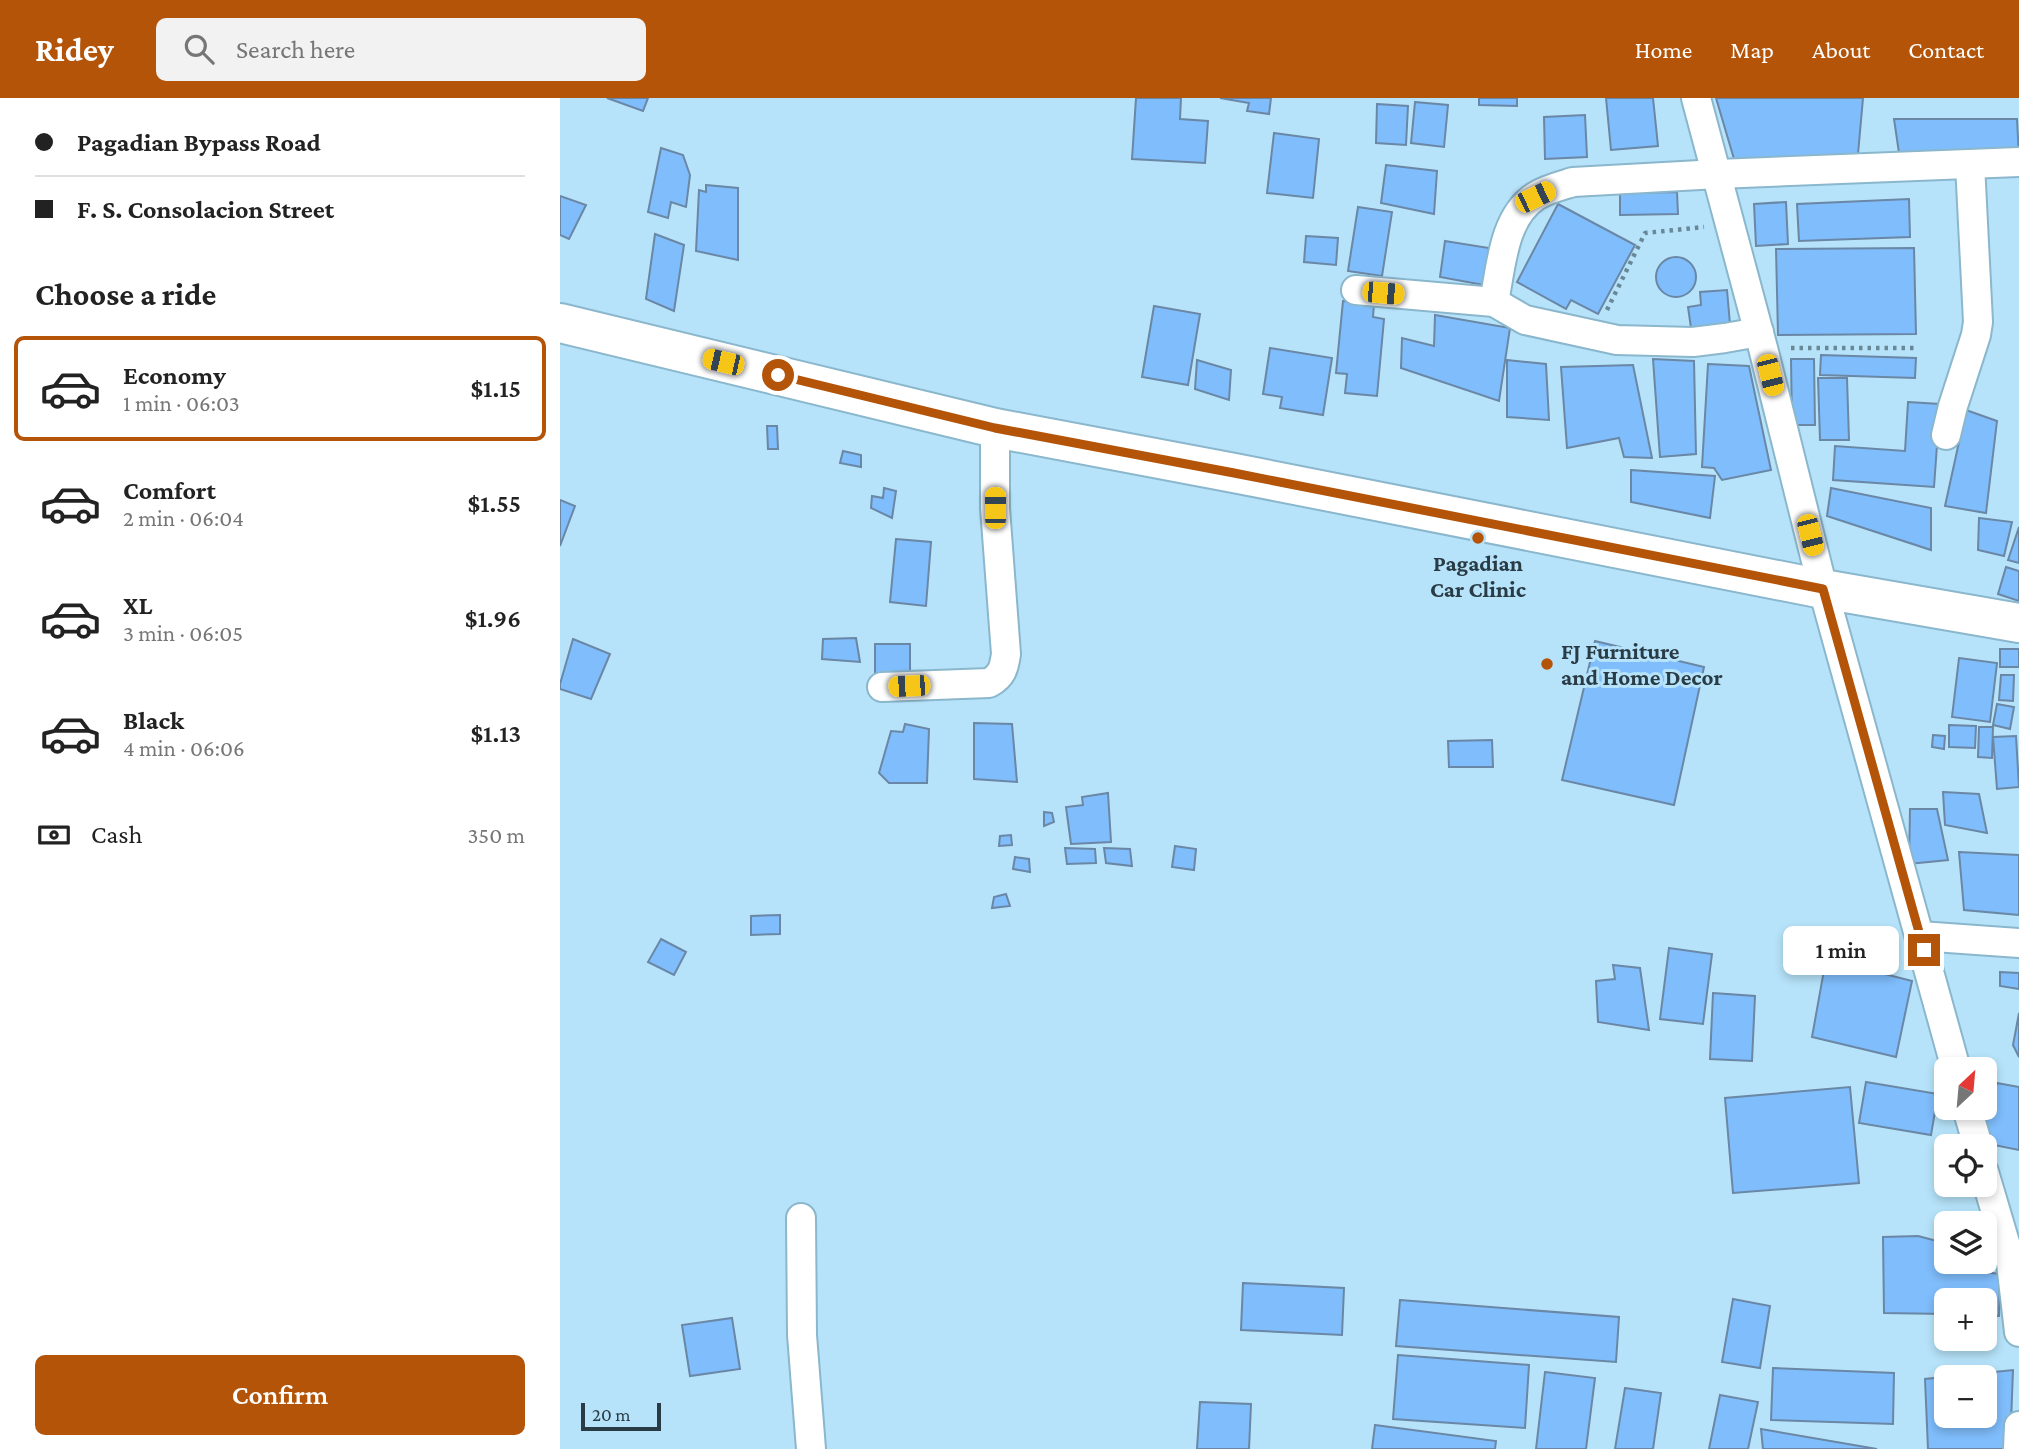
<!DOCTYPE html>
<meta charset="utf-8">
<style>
:root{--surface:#fff;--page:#f2f2f2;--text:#222;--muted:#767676;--line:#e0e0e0;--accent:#b35408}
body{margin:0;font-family:"Crimson Pro",serif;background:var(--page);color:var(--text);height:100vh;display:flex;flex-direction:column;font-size:26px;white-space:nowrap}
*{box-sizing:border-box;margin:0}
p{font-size:23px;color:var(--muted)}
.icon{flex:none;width:38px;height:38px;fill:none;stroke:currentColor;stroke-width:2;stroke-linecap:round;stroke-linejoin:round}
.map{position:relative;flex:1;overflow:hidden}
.details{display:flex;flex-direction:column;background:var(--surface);width:560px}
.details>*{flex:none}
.guide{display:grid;align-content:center;height:154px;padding:0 35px;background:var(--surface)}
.needle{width:46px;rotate:26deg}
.controls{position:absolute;left:1374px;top:959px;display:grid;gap:14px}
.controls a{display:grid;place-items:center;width:63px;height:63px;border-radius:10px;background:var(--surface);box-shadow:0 4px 10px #0003;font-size:35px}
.scale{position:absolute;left:21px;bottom:18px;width:80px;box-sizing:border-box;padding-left:7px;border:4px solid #293b44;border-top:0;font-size:19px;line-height:24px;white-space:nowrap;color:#293b44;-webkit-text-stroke:5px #b6e3fa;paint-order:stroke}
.end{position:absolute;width:32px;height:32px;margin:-16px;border:9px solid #b35408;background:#fff;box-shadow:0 0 0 4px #fff}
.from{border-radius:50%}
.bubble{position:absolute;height:49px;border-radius:10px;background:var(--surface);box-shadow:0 4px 10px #0003;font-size:23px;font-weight:600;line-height:49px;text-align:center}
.car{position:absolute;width:21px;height:42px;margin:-21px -10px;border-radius:9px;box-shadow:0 0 5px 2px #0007;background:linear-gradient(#f5c518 24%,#345 0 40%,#f5c518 0 76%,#345 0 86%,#f5c518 0)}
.guide b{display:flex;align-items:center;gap:24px;height:66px;font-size:26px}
.guide b+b{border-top:2px solid var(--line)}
.guide i{width:18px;height:18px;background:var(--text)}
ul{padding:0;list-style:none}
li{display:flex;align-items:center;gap:21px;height:105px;margin:0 14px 10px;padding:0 21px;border:4px solid transparent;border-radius:10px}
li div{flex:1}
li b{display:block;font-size:26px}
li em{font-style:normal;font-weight:600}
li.active{border-color:var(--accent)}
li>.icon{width:63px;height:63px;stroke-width:1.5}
h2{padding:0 35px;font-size:32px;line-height:84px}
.pay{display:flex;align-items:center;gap:18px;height:77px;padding:0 35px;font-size:26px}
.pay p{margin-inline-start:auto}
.button{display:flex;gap:14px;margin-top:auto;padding:14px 35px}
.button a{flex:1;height:80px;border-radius:10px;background:var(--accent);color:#fff;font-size:28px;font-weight:600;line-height:80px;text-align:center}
header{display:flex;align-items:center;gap:42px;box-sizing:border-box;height:98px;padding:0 35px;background:var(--accent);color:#fff}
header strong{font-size:33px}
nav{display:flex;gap:38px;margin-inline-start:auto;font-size:24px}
.search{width:490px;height:63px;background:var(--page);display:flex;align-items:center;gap:18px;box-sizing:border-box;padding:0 24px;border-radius:10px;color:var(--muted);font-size:26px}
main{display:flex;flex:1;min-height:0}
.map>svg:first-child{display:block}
.building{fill:#7fbdfc;stroke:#6a87a5;stroke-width:2;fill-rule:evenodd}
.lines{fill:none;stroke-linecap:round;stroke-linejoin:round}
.minor-casing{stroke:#8bb7cd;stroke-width:32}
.highway-casing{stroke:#8bb7cd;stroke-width:42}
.path{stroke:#698897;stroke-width:4.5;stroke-dasharray:3.5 5;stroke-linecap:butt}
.minor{stroke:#fff;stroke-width:28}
.highway{stroke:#fff;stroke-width:38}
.route{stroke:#b35408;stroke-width:9}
.poi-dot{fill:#b35408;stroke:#b6e3fa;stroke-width:2.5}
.labels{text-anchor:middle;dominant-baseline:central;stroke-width:6;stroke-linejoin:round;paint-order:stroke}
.poi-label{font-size:23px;font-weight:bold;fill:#293b44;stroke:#b6e3fa}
</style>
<header>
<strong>Ridey</strong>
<div class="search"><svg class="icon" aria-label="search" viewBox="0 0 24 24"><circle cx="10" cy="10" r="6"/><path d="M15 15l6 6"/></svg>Search here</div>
<nav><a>Home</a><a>Map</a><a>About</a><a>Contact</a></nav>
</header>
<main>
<section class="details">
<div class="guide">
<b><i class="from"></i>Pagadian Bypass Road</b>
<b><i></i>F. S. Consolacion Street</b>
</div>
<h2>Choose a ride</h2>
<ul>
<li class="active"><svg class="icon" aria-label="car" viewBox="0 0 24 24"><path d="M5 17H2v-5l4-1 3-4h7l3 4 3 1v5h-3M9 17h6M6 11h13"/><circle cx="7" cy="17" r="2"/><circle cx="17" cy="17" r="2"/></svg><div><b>Economy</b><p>1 min · 06:03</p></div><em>$1.15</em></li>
<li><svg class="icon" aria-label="car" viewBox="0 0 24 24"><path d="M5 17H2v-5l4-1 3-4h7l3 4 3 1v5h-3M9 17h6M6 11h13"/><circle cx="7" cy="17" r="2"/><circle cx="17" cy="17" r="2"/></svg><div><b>Comfort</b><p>2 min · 06:04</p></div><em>$1.55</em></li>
<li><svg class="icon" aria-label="car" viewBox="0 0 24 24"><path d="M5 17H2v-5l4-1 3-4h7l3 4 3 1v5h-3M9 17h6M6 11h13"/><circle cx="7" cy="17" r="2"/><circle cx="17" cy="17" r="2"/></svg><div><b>XL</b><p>3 min · 06:05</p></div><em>$1.96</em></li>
<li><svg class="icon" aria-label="car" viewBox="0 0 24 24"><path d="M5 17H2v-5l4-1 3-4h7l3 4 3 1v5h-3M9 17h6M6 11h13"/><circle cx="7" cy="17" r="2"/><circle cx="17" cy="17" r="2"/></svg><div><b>Black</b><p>4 min · 06:06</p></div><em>$1.13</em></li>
</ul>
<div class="pay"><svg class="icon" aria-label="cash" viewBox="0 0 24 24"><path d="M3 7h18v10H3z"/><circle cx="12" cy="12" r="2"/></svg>Cash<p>350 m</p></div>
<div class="button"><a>Confirm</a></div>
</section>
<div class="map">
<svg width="1459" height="1351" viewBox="0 0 1459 1351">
<rect width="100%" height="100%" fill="#b6e3fa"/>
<!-- building -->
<g class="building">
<path d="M47 0H88L83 13Z"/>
<path d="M576 0H621L620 21 648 23 645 65 572 61Z"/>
<path d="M660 0H711L709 16 687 13 689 5Z"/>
<path d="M919 0H957V8L919 7Z"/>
<path d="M1046 0H1093L1098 48 1051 52Z"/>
<path d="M1156 0H1303L1298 56 1174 61Z"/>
<path d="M855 4 888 7 884 49 851 45Z"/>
<path d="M817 6 848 8 846 47 816 45Z"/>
<path d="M1025 17 1027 59 985 61 984 19Z"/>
<path d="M1334 21H1457L1459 59 1340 62Z"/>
<path d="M714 35 759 41 753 100 707 95Z"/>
<path d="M101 50 123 57 130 77 126 109 111 104 108 120 88 114Z"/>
<path d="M826 67 877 73 874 116 821 105Z"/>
<path d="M146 87 178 90V162L136 153 139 92 146 94Z"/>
<path d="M1117 94 1118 116 1060 117V95Z"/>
<path d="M0 98 26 107 9 141 0 137Z"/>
<path d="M1349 101 1350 139 1239 143 1237 106Z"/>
<path d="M1226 104 1228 146 1196 148 1194 106Z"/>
<path d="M998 106 1075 147 1038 216 1011 202 1006 211 957 184Z"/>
<path d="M798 109 832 114 822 178 788 173Z"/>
<path d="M95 136 124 147 114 213 86 201Z"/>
<path d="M746 138 778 140 776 167 744 164Z"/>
<path d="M885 143 929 150 924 187 880 179Z"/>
<path d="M1354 150 1356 236 1218 237 1216 151Z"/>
<circle cx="1116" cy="179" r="20"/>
<path d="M1167 192 1170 226 1131 230 1128 209 1141 207 1140 194Z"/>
<path d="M783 203 814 206 813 219 824 221 817 298 785 295 787 276 776 275Z"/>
<path d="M594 208 640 216 628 287 582 279Z"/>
<path d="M875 217 950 230 939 303 841 270 842 240 874 248Z"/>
<path d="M710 250 772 260 763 317 720 310 722 299 703 296Z"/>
<path d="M1261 257 1356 260 1355 280 1260 277Z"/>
<path d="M1093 261 1134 263 1136 356 1100 359Z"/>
<path d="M1231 261H1254L1255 327H1232Z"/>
<path d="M637 262 671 272 669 302 635 291Z"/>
<path d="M947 262 986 266 989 322 947 319Z"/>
<path d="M1148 266 1189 268 1211 372 1162 382 1154 370 1142 369Z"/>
<path d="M1073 267 1092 360 1064 359 1059 340 1007 350 1001 269Z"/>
<path d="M1258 280H1287L1289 342H1260Z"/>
<path d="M1348 304 1380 306 1374 389 1273 382 1275 348 1345 353Z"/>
<path d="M1406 312 1437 323 1426 415 1385 408Z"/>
<path d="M207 328H217L218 351H208Z"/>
<path d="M283 353 301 357V369L280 365Z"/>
<path d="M1071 372 1155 378 1150 420 1071 404Z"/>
<path d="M324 390 336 393 332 420 311 410 312 398 323 400Z"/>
<path d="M1271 390 1371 410V452L1267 418Z"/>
<path d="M0 402 15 408 0 448Z"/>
<path d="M1419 420 1452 424 1444 458 1418 452Z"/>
<path d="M1459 429V465L1448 462Z"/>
<path d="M336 441 371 444 366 508 330 504Z"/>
<path d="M1446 469 1459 473V503L1438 496Z"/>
<path d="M296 540 300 564 262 561 263 541Z"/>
<path d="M13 541 50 556 31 601 0 591V586Z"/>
<path d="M1035 543 1144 569 1114 707 1002 682Z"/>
<path d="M315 546H350V580L315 581Z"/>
<rect x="1440" y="551" width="19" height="18"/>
<path d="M1399 560 1437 565 1430 624 1392 619Z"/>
<path d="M1441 577H1454L1453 603 1439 602Z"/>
<path d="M1437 606 1454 609 1450 631 1433 627Z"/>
<path d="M414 625 452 626 457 684 414 681Z"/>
<path d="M345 626 369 631 367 685H329L319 675 331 633 343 634Z"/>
<path d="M1389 627 1416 628 1415 650 1389 649Z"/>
<path d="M1419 629H1433L1432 660 1418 659Z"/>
<path d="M1373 637 1385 638 1384 651 1372 649Z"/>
<path d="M1456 638 1459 689 1437 691 1433 639Z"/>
<path d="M932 642 933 669H889L888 643Z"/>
<path d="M1383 694 1419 696 1427 735 1385 727Z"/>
<path d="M548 695 551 744 511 746 506 709 523 707 522 699Z"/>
<path d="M1350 711H1377L1388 762 1349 766Z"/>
<path d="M484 714 492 715 494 724 484 728Z"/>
<path d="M451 737 452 747 439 748 440 738Z"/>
<path d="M615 748 636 751 634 772 612 769Z"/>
<path d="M505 750 535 751 536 765 507 766Z"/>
<path d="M544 750 570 751 572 768 546 765Z"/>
<path d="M1399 754 1459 757V817L1404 812Z"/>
<path d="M455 759 469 761 470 774 453 771Z"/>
<path d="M446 796 450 808 432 810 434 799Z"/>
<path d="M220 817V836L191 837V818Z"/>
<path d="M101 841 126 854 114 877 88 864Z"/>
<path d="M1109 850 1152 856 1143 926 1100 921Z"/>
<path d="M1266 861 1352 883 1336 959 1252 939Z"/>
<path d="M1053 867 1080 870 1089 932 1038 924 1036 883 1055 881Z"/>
<path d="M1440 874 1459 875V891L1440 888Z"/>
<path d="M1153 895 1195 898 1192 963 1150 961Z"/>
<path d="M1459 915V959L1453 947Z"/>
<path d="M1306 984 1378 996 1371 1037 1299 1025Z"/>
<path d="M1437 985 1459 989V1052L1419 1044Z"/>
<path d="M1290 989 1299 1085 1173 1095 1165 1000Z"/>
<path d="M1358 1138 1381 1144 1389 1170 1440 1176 1439 1218 1424 1217V1202H1386V1216L1324 1215 1323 1139Z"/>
<path d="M683 1185 784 1190 782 1237 681 1232Z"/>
<path d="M1173 1201 1210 1208 1200 1270 1162 1264Z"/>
<path d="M840 1202 1059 1219 1056 1264 836 1248Z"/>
<path d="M172 1220 180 1271 130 1278 122 1227Z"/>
<path d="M838 1257 969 1267 965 1330 833 1321Z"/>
<path d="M1213 1270 1334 1275 1333 1326 1211 1322Z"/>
<path d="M1453 1272 1450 1351H1368L1365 1281ZM1386 1279H1424V1318H1386Z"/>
<path d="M985 1274 1035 1280 1026 1351H976Z"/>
<path d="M1065 1290 1101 1295 1093 1351H1055Z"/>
<path d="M1160 1297 1198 1304 1188 1351H1149Z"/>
<path d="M640 1304 691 1306 689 1351H637Z"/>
<path d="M815 1327 936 1343 935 1351H812Z"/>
<path d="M1201 1331 1317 1351H1203Z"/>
</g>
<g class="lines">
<!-- minor casing -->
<g class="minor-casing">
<g id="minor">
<path d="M1136 0 1203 250 1263 491 1396 971"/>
<path d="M796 192 934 204 965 222 1057 242 1133 244 1165 240 1199 234"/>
<path d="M934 204C941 170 943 119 976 98 987 91 1000 88 1013 84L1158 76 1459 64"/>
<path d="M1386 337 1393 308 1416 237 1418 224 1410 66"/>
<path d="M322 589 429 585C442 578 444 570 446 556L435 410V330"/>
<path d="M1360 838 1459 845"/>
<path d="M1407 1010 1418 1048"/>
<path d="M1424 1074 1451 1165 1459 1234"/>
<path d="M241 1120 242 1237 251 1351"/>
<path d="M1458 1351 1459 1328"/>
</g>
</g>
<!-- highway casing -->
<g class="highway-casing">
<path id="highway" d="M0 225 435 330 674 375 1263 491 1459 525"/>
</g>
<!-- path -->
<g class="path">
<path d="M1047 212 1085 135 1144 129"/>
<path d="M1231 250H1357"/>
</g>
<!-- minor -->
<use href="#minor" class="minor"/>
<!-- highway -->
<use href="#highway" class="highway"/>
</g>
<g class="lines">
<!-- route -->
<path class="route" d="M218 277 435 330 674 375 1263 491 1364 852"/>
</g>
<!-- markers -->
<g class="poi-dot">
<circle cx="918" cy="440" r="7"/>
<circle cx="987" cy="566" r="7"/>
</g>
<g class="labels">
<!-- poi labels -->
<g class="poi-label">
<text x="918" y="465">Pagadian<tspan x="918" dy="26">Car Clinic</tspan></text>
<text x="1001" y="553" text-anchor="start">FJ Furniture<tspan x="1001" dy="26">and Home Decor</tspan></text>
</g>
</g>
</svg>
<div class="controls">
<a><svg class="needle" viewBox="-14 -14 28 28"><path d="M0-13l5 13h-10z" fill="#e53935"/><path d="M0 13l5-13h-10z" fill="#767676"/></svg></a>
<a><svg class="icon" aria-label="locate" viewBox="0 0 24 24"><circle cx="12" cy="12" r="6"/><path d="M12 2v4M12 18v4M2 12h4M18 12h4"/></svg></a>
<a><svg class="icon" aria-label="layers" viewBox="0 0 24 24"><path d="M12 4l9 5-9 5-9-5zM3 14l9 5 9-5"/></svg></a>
<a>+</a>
<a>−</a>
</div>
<div class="scale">20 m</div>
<i class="end from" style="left:218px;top:277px"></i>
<i class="end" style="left:1364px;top:852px"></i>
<div class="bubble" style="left:1223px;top:828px;width:116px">1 min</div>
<i class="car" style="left:975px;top:99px;rotate:64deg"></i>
<i class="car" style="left:823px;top:195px;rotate:95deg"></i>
<i class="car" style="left:163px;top:264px;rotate:283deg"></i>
<i class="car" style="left:1210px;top:277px;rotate:166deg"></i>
<i class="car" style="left:435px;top:410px;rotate:0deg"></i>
<i class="car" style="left:1250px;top:437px;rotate:166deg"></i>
<i class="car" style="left:349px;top:588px;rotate:268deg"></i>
</div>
</main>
